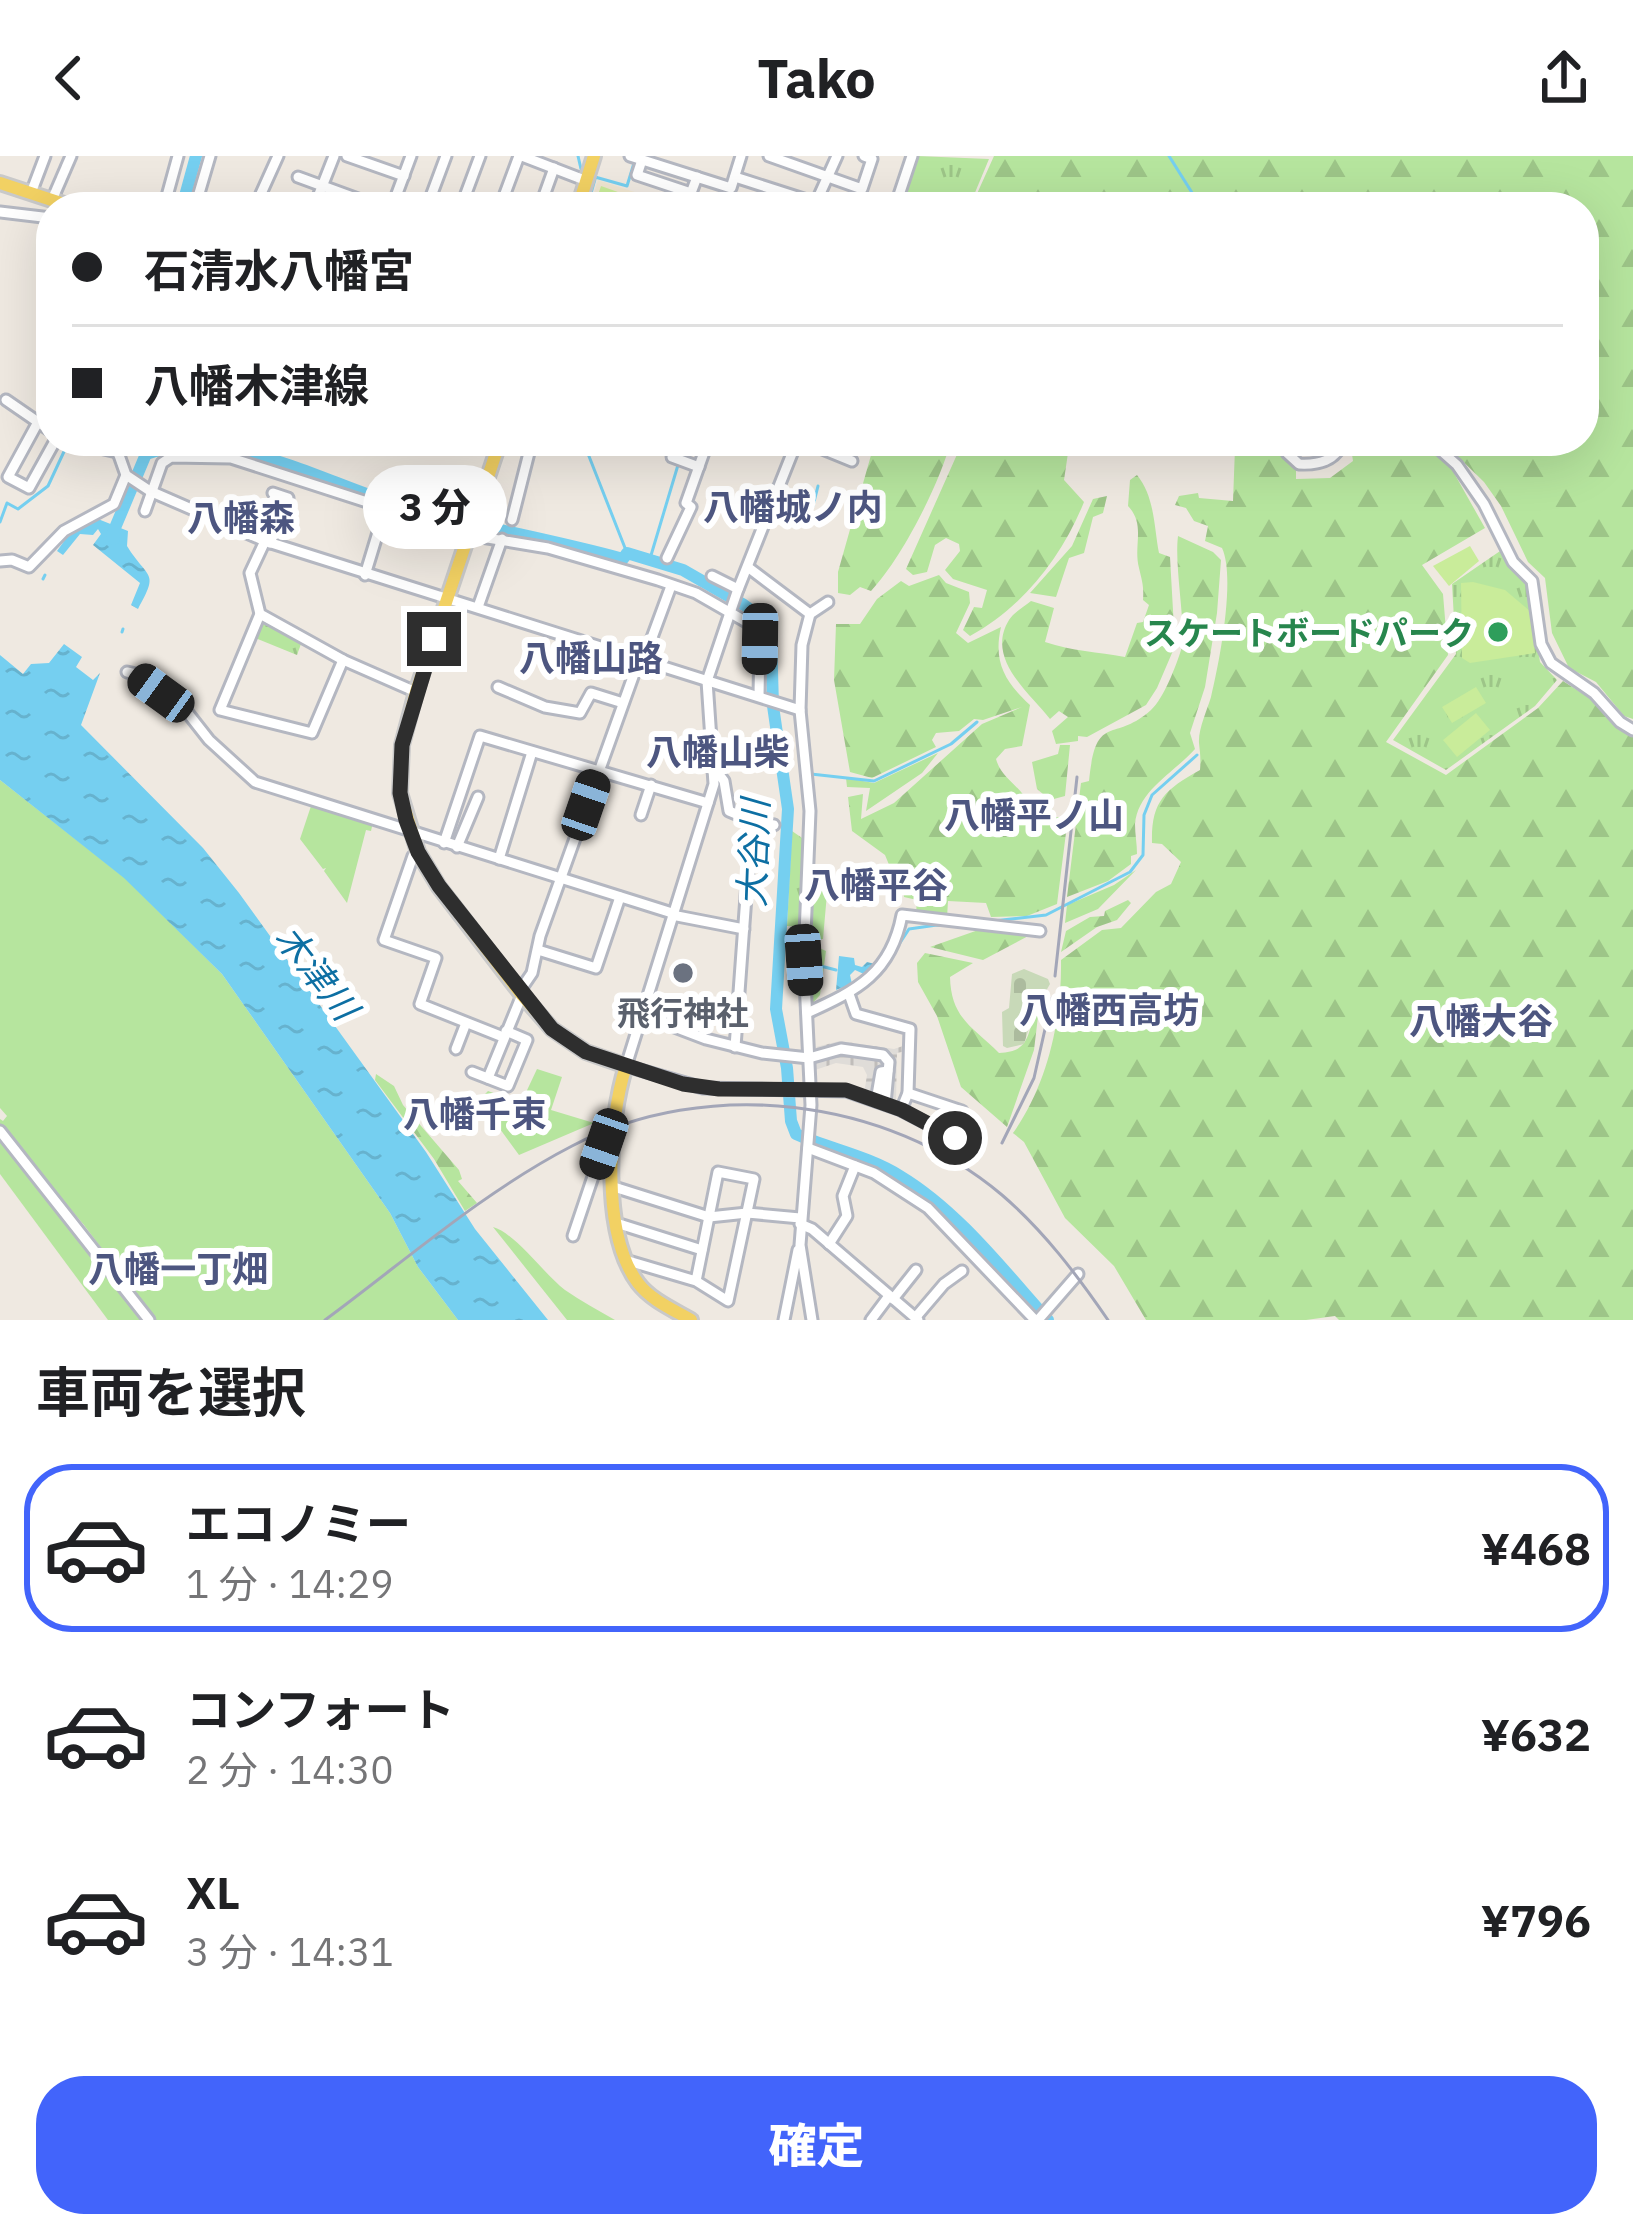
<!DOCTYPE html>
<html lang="ja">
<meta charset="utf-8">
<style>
:root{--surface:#fff;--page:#f2f2f2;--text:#202124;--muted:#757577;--line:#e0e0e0;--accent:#4264fb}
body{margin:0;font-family:"IBM Plex Sans","Noto Sans JP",sans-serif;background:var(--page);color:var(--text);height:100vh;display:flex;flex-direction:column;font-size:45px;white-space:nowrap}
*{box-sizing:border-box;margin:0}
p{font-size:39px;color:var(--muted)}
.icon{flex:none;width:66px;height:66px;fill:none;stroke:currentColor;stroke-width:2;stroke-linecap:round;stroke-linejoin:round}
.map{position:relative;height:1164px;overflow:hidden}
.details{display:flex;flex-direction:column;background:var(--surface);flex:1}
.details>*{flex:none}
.hud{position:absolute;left:36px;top:36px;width:1563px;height:264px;border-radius:48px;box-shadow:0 12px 48px #0002;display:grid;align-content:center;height:264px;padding:0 36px;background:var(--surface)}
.end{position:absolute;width:54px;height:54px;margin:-27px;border:15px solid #2e2e2e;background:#fff;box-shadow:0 0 0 6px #fff}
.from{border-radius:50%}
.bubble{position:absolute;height:84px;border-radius:42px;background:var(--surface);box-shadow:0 12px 48px #0002;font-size:39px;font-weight:800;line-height:84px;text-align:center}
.car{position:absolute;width:36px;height:72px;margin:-36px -18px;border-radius:15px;box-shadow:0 0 9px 3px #0007;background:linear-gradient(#222 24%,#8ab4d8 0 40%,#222 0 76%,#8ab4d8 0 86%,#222 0)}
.hud b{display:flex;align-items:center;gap:42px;height:114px;font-size:45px}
.hud b+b{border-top:3px solid var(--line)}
.hud i{width:30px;height:30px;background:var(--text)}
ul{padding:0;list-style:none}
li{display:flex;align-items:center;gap:36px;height:168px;margin:0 24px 18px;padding:0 12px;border:6px solid transparent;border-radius:48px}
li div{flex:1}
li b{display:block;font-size:45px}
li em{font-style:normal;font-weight:800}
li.active{border-color:var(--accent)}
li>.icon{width:108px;height:108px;stroke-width:1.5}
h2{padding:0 36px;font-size:54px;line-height:144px}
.action{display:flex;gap:24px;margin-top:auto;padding:24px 36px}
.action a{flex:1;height:138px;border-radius:48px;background:var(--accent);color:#fff;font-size:48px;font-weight:800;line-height:138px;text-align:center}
header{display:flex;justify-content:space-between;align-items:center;height:156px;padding:0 36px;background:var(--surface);font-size:54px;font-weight:800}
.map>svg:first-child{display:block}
.education{fill:#f0e6d1}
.grass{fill:#b6e59e}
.forest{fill:url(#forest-firs)}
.cemetery{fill:url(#cemetery-stones)}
.park{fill:url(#park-tufts)}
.pitch{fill:#c9ec9a}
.plaza{fill:url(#plaza-grid)}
.water{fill:url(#water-ripples)}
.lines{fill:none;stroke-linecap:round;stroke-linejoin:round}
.stream{stroke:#75cff0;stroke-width:3}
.river{stroke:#75cff0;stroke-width:12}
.minor-casing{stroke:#b4b7c1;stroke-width:15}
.major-casing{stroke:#c9c9c9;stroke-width:18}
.minor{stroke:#fff;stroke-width:9}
.major{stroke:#f2d163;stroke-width:12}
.rail{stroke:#a3a6b8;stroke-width:3}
.route{stroke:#2e2e2e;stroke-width:15}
.leisure-dot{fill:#2e9e5b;stroke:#fff;stroke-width:4.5}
.worship-dot{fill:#6b7280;stroke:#fff;stroke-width:4.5}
.labels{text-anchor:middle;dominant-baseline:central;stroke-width:12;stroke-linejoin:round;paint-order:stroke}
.leisure-label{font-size:33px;font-weight:bold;fill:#27864d;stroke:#fff;text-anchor:end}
.worship-label{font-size:33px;font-weight:bold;fill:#5b616d;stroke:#fff}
.neighbourhood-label{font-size:36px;font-weight:bold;fill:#4d5680;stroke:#fff}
.water-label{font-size:36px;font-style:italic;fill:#0d6fa3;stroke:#fff}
</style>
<header><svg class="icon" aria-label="back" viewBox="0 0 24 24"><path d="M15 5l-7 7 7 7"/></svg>Tako<svg class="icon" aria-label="share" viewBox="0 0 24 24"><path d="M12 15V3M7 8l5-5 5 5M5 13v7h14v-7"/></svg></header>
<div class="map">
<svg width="1633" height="1164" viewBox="0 0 1633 1164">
<defs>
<pattern id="forest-firs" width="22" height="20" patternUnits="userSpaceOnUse" patternTransform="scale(3)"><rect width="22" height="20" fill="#b6e59e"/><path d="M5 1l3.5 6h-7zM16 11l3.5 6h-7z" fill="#9dc588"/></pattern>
<pattern id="cemetery-stones" width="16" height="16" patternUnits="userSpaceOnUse" patternTransform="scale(3)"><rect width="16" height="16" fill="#c8d9b8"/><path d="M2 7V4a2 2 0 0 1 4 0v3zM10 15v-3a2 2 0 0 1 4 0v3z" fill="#acbb9e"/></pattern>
<pattern id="park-tufts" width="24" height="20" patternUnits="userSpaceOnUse" patternTransform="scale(3)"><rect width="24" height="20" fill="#b6e59e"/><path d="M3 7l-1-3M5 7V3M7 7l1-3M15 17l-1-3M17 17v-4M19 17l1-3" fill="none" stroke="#9dc588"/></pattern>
<pattern id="plaza-grid" width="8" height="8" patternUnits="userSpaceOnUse" patternTransform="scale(3)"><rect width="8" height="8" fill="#dfdcd8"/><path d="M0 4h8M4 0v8" fill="none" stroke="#c0bdba"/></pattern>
<pattern id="water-ripples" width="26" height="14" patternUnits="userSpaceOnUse" patternTransform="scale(3)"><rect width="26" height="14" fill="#75cff0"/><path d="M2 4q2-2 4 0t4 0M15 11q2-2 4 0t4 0" fill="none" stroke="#66b2ce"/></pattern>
</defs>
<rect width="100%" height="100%" fill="#efe9e1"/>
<!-- education -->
<path class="education" d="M598 24 680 51H590Z"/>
<!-- grass -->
<g class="grass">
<path d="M0 624 125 722 222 818 390 1057 418 1111 458 1164H155L84 1069 0 970V963L3 965 7 960 0 952Z"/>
<path d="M312 647 373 666 371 675 366 674 347 747 324 715 326 712 323 713 300 683Z"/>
<path d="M537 913 562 921 551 954 594 967 519 999 479 944 488 935 521 947Z"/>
<path d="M0 983 143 1164H108L0 1018Z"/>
<path d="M493 1071C515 1077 544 1118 565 1134 581 1145 598 1154 615 1164H567Z"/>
</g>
<!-- forest -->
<g class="forest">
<path d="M994 0H1633V563L1624 560 1596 526 1569 512 1552 477 1545 422 1528 406 1501 350 1484 326 1442 285H1584V51H971Z"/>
<path d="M875 285H951C939 329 902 402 871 435L860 431 850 439 838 437V416Z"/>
<path d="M963 285H1075L1068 297 1064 324 1084 346C1062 401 1022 452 970 480L963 474 974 451 982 452 987 434 953 423 945 414 960 395 959 388 946 382 935 389 927 416 913 419 906 413Z"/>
<path d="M1350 285H1416L1450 310 1485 372 1422 409 1443 438 1448 499 1386 586 1446 619 1538 552 1563 525 1591 543 1633 580V1164H1339L1335 1160 1306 1164H1146L1114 1110 1065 1062 1024 986 1013 977C1048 928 1062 862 1061 804L1102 774 1121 772 1156 736 1171 728 1181 706 1162 688 1152 687C1151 646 1164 634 1200 614 1201 602 1200 597 1199 587 1198 574 1207 554 1211 541 1219 508 1236 422 1222 392L1205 385 1208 370 1194 365 1186 352 1175 349 1179 340 1198 337 1199 342 1233 345 1235 292 1285 300 1296 310V323L1330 322 1353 305Z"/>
<path d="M1137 319C1155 341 1154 372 1159 397L1170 401 1175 490 1157 532 1146 549 1087 581 1078 580V585L1056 588 1052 575 1068 561 1059 555 1050 563C1030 537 985 503 1009 464 1013 457 1025 450 1031 445L1054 452 1045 486C1072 495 1098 496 1125 501L1137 467 1143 466 1149 449 1143 444C1144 430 1142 425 1139 412 1133 389 1146 369 1128 350L1130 324Z"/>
<path d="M1107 340 1103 357 1093 361 1084 397 1069 402 1056 441 1030 437 1072 390 1093 343Z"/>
<path d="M1178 380 1213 396 1221 404 1217 457 1205 531 1190 577 1195 593C1175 616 1138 634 1135 668 1135 678 1137 688 1137 698L1131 700V708L1108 725 1067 741 1081 627 1089 625C1096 555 1113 588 1151 554 1164 542 1176 510 1181 494 1187 472 1174 412 1178 380Z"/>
<path d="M939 419 946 427 969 436 970 447 956 477 968 487 1001 471C993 506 1005 526 1030 549L1022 590 1005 593 996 603C1002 625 1025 631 1029 652L1052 651 1053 661H1068L1057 748 1027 760 991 761 986 747 948 745 947 762 916 758 917 744 904 741 901 718 892 716 885 699 852 675 848 641 863 638 861 663 894 647 982 568 1022 551 983 564 974 563 959 575 936 577 932 584 936 591 872 622 850 616 834 524 836 468H860L877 443 901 425 909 430Z"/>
<path d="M1060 589H1070L1065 640 1050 644 1037 633 1032 606 1058 598Z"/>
<path d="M938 597 922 617 866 655 870 632 847 631 846 622 874 627Z"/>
<path d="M1136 714 1098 753 1065 767 1067 749 1114 729Z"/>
<path d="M811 723 828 726 823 783H818L817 791 826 795 820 839 812 848 808 780Z"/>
<path d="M1128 744 1131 747 1117 764 1097 771 1061 796 1066 775 1090 761 1104 760 1105 755Z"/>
<path d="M984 772 1032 778 983 804 930 791Z"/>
<path d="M925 797 973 807 950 821C951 864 975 872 999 897 1033 896 1025 875 1039 852L1034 894 1007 971 961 931 937 860 918 826 917 807Z"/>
<path d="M376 918 394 930 403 949 459 1014 462 1023 458 1025 477 1047 465 1055 434 1003 375 924Z"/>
</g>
<!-- cemetery -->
<path class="cemetery" d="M1024 813 1048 823 1050 828 1034 856 1024 888 1007 892 1003 890 1002 856 1009 852 1012 818Z"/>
<!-- park -->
<g class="park">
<path d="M917 0 989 3 969 51H899Z"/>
<path d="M1503 393 1529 428 1540 506 1557 524 1535 550 1446 614 1393 584 1456 498 1452 428Z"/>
<path d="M262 465 301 488 297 499 253 481Z"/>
<path d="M792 675 805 684 801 771 787 770Z"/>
</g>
<!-- pitch -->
<g class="pitch">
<path d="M601 30 660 51H594Z"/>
<path d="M1470 390 1479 405 1449 430 1433 410Z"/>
<path d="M1473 426 1505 434 1531 456 1535 497 1470 507 1462 502 1461 427Z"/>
<path d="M1476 531 1486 547 1452 567 1442 551Z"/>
<path d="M1476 557 1490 574 1457 601 1443 584Z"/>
</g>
<!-- plaza -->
<g class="plaza">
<path d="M840 885 894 893 906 889V895L897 897 896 945 902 946 901 950 890 947V900L886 896 820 895 816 891Z"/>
<path d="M842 896 881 902 886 910 877 915 874 940 864 938 867 919 863 911 836 907 815 914 817 903Z"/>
</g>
<!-- water -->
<g class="water">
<path d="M98 363 128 375 127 390C148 424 160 414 138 453L131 449 140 427 93 389 101 378 98 373 93 379 80 378 63 399 57 395 67 381Z"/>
<path d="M64 488 82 501 76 511 93 524 100 517 81 569 203 692 239 737 426 996 475 1073 548 1164H458L418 1111 390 1057 222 818 124 722 0 624V499L23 518 31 508 49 507Z"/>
<path d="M839 800 854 802 855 809 862 811 867 806 875 808 866 819 855 814 850 819 852 828 836 834Z"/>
</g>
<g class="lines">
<!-- stream -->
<g class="stream">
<path d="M578 0 581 13 587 16"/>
<path d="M1169 0 1201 51"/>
<path d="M595 21 627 30 634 7"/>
<path d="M587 51 595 23"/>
<path d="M583 285 627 397"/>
<path d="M681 300 686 285"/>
<path d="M813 350 818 330"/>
<path d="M0 366 7 347 18 353 48 330 68 287"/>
<path d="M649 406 678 309"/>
<path d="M43 423 45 419"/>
<path d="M122 476 123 473"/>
<path d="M811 618 874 625 951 588 977 566"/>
<path d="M993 765 1046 759 1130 716 1143 699 1144 659 1152 639 1197 599"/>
<path d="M810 783 813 808 836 814"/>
<path d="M896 793 909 773 937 769 980 771"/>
</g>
<!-- river -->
<g class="river">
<path d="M182 51 196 0"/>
<path d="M146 298C236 269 330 332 415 354 484 372 554 384 623 403L627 397 683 414 744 449 762 462 771 480 773 550 788 653 776 853 787 912 791 965 796 978C830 993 868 1000 900 1020 958 1055 1003 1114 1048 1164"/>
<path d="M114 383 112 379 146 298 148 285"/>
</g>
<!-- minor casing -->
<g class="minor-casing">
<g id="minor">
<path d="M347 0 404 20"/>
<path d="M522 0 587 25"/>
<path d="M630 0 731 32 741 0"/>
<path d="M769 0 862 33 872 3 864 0"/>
<path d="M642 4 637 19 691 37 697 21"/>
<path d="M298 21 380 51"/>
<path d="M735 21 816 47"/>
<path d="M31 37 45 0"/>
<path d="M52 44 71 0"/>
<path d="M164 51 178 0"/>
<path d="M195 51 210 0"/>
<path d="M255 51 278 0"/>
<path d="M314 51 334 0"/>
<path d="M392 51 411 0"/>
<path d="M427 51 446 0"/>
<path d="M461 51 480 0"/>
<path d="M500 51 519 0"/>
<path d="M540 51 554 12"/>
<path d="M814 51 837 0"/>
<path d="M895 51 912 0"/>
<path d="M0 56 51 62"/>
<path d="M6 244 51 275"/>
<path d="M38 266 8 321 29 332 55 285"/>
<path d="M69 285 117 296"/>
<path d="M114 285 126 319 150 335 265 385 800 554"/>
<path d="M797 285 737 436 707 525 714 628 626 910 703 932 846 935 901 954 955 982"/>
<path d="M803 285 852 305"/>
<path d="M1430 285 1457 309 1484 348 1513 406 1532 425 1541 488 1551 507 1594 537 1620 566 1633 574"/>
<path d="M1287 297 1299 308C1319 309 1336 305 1343 285"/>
<path d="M672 301 699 311"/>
<path d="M145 355 162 307 171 301 231 302 469 379 548 392 658 424 696 437 757 472 760 483 759 539"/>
<path d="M512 364 532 285"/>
<path d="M265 385 250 417 260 458 343 504 416 536"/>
<path d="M270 387 288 342 273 337"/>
<path d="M667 402 691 351 686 347 708 285"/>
<path d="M0 405 12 404 29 411 64 375 114 348 126 319"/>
<path d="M749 412 810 458 802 489 800 554 810 655 804 804 811 949 800 1089 812 1164"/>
<path d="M365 419 379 373"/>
<path d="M712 420 738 433"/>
<path d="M478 451 502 383"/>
<path d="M260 458 220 554 312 577 343 504"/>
<path d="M810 458 828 446"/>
<path d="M643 506 671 430"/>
<path d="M127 516 136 518 187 556 209 584 255 626 672 757"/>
<path d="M498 531 545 551 580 557 591 537 623 547"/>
<path d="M715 613 724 625 729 655 748 663 751 672 735 891"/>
<path d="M641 659 651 629"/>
<path d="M750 665 774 669"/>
<path d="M444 687 480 580 708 647"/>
<path d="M457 691 478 641"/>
<path d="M418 696 413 700 384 784 436 802 420 848 503 881"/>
<path d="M499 703 532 596"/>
<path d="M672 759 744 773"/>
<path d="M538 794 596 812 620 741"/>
<path d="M519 836 532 817 540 780 639 504"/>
<path d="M849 838 856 858 910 873 908 937 901 954"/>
<path d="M807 857C858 834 891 817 902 759L1040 775"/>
<path d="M643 859 706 883 762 897 809 902 841 893 883 899 889 906 885 948"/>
<path d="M456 893 466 867"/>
<path d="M472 916 508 930 527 884 506 875"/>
<path d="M488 922 522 839"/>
<path d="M908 937 962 955"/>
<path d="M876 945 881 916 888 915"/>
<path d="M0 975 149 1164"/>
<path d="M808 992 874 1017 928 1052 1035 1164"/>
<path d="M614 1031 709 1061 747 1057 800 1062"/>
<path d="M616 1067 702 1094"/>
<path d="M800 1068 812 1073 918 1164"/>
<path d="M573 1080 604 988 613 986"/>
<path d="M829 1088 847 1060 843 1040 855 1010"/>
<path d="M625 1104 696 1125 728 1145 754 1023 718 1016 696 1125"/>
<path d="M893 1143 916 1114"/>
<path d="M915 1162 944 1128 962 1115"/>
<path d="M784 1164 798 1094"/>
<path d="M871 1164 889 1140"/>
<path d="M1038 1164 1078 1118"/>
</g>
</g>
<!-- major casing -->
<g class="major-casing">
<g id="major">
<path d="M0 27 73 51"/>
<path d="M578 51 594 0"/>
<path d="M500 285 416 536 402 589 400 637 418 696 439 731 522 839 552 873 586 896 626 910C608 966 601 1077 638 1127 651 1144 672 1153 691 1164"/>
</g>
</g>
<!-- minor -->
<use href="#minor" class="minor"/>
<!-- major -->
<use href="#major" class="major"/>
<!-- rail -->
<g class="rail">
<path d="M1055 820 1077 621"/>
<path d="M1002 987 1034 922 1052 842"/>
<path d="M325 1164C405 1105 483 1036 572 990 707 920 886 941 1002 1039 1044 1075 1077 1119 1108 1164"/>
</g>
</g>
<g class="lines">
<!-- route -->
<path class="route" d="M434 483 402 589 400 637 406 664 418 696 439 730 552 873 586 896 683 928 719 933 846 934 902 954 955 982"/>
</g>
<!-- markers -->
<circle class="leisure-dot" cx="1498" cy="476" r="12"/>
<circle class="worship-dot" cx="683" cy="817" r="12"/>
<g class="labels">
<!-- leisure labels -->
<g class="leisure-label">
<text x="1474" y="476">スケートボードパーク</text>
</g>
<!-- worship labels -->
<g class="worship-label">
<text x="683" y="856">飛行神社</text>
</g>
<!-- neighbourhood labels -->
<g class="neighbourhood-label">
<text x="793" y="350">八幡城ノ内</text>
<text x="241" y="361">八幡森</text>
<text x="591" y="501">八幡山路</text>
<text x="718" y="595">八幡山柴</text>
<text x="1034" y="658">八幡平ノ山</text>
<text x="876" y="728">八幡平谷</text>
<text x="1109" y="853">八幡西高坊</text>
<text x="1481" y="864">八幡大谷</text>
<text x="475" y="957">八幡千束</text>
<text x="178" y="1112">八幡一丁畑</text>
</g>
<!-- water labels -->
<g class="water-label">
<text transform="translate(753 697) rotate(-88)">大谷川</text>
<text transform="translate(317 816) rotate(52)">木津川</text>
</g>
</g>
</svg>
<i class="end from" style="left:955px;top:982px"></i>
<i class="end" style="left:434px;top:483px"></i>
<div class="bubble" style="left:363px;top:309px;width:144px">3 分</div>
<i class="car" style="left:760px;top:483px;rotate:181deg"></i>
<i class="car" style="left:161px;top:537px;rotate:306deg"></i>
<i class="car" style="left:586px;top:649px;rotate:19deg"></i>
<i class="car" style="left:804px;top:804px;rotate:176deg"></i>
<i class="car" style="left:604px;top:988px;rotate:199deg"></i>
<div class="hud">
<b><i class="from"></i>石清水八幡宮</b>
<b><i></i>八幡木津線</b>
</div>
</div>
<section class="details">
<h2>車両を選択</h2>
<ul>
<li class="active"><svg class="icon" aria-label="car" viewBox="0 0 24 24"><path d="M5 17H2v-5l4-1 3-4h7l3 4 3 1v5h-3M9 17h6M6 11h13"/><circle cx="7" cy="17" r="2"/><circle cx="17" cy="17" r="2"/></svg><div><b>エコノミー</b><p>1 分 · 14:29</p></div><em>¥468</em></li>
<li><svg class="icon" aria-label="car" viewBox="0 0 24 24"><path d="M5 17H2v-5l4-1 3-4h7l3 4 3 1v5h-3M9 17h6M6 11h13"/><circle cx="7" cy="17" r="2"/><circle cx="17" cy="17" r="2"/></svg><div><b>コンフォート</b><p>2 分 · 14:30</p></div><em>¥632</em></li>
<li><svg class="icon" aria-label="car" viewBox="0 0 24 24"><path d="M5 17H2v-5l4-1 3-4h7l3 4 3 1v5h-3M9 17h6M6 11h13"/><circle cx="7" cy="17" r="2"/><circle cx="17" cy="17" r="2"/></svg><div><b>XL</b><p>3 分 · 14:31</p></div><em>¥796</em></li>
</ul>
<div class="action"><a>確定</a></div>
</section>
